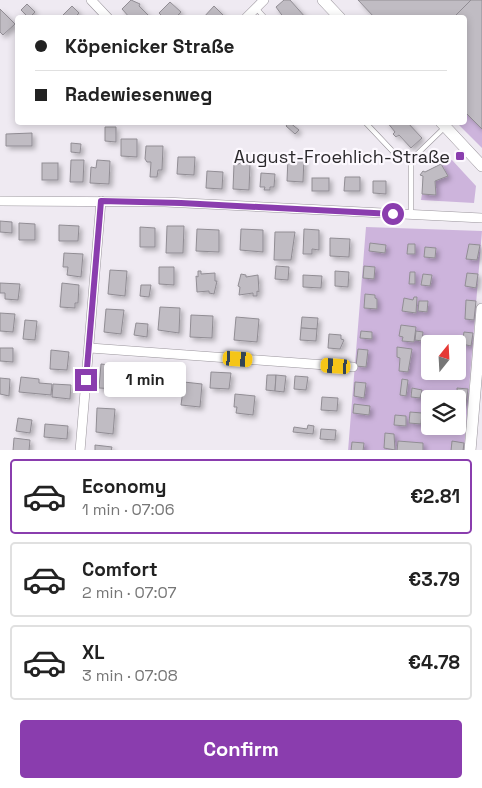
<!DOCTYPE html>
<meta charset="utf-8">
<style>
:root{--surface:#fff;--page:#f6f6f6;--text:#222;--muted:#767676;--line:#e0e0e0;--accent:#8a3dae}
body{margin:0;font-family:"Space Grotesk",sans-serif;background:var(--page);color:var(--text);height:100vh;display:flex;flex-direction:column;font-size:19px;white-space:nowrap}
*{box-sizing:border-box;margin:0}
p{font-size:16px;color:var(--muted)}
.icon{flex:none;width:28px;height:28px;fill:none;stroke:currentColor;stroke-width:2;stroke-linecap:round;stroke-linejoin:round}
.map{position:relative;height:450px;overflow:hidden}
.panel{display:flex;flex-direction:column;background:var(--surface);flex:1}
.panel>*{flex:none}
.banner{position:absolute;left:15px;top:15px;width:452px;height:110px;border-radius:5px;box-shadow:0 2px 8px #0003;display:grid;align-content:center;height:110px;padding:0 20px;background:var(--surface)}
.needle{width:32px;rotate:18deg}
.tools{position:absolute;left:421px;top:335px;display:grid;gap:10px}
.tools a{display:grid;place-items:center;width:45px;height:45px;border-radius:5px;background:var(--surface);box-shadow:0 2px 8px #0003;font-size:25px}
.end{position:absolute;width:22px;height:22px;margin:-11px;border:6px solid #8a3dae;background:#fff;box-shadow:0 0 0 2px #fff}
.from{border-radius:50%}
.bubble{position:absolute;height:35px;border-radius:5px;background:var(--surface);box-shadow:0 2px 8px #0003;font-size:16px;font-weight:700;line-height:35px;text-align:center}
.car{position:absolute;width:15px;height:30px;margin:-15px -8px;border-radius:6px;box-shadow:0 0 4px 1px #0007;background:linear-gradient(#f5c518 24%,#345 0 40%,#f5c518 0 76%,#345 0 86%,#f5c518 0)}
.banner b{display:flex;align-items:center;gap:18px;height:48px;font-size:19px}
.banner b+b{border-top:1px solid var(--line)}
.banner i{width:12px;height:12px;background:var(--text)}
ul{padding:9px 0 0;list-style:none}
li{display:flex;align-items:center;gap:15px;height:75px;margin:0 10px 8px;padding:0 10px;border:2px solid var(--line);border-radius:5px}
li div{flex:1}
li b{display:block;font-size:19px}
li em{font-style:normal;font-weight:700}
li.active{border-color:var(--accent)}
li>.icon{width:45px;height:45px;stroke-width:1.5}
.action{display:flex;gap:10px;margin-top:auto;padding:10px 20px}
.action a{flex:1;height:58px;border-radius:5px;background:var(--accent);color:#fff;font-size:20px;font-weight:700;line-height:58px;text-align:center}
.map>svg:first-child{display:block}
.green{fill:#cdb4dc;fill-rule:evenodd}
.building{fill:#c0bcc3;stroke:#918d94;filter:url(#shadow)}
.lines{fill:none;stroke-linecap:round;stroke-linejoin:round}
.service-casing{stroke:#9a959c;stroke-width:5.5}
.minor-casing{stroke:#9a959c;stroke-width:10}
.tertiary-casing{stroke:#9a959c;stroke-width:12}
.service{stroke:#fff;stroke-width:4.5}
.minor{stroke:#fff;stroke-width:9}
.tertiary{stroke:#fff;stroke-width:11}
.route{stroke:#8a3dae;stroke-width:6}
.poi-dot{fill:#8a3dae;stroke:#fcf8fe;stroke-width:2}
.labels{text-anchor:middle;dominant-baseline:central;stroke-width:4.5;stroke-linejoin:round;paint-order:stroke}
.poi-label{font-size:18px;fill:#2a282b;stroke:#fcf8fe;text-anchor:end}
</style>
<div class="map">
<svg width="482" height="451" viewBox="0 0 482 451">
<defs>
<filter id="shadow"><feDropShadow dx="3" dy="3" stdDeviation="2.5" flood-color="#0004"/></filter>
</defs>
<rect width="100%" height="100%" fill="#efeaf2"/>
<!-- green -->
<g class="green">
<path d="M465 112 482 129V148L457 123 465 122Z"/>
<path d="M452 160 476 186 474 203 421 200 422 194 436 195 435 181 448 176 441 164Z"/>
<path d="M366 227 482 231 464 450 348 451ZM430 344H458V371H430ZM430 399H458V426H430Z"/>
</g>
<!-- building -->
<g class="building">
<path d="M131 0 140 4 139 6 148 15 146 18H130L122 9Z"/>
<path d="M284 0H290L306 18H284L276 7Z"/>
<path d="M358 0H471L453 18H375Z"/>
<path d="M471 0H482V129L465 112V18H453Z"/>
<path d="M170 2 181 12 175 18H164L159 13Z"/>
<path d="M27 4 35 12 29 18 21 10Z"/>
<path d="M72 6 79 13 74 18H60Z"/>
<path d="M214 6 226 18H203Z"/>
<path d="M0 9 15 24 3 35 0 32Z"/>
<path d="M289 122 299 130 295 134 286 126Z"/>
<path d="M387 122H407L422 138 411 148 399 135 396 137 393 134 395 132Z"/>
<path d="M105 127H116V142L105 141Z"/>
<path d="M32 133V146H6V134Z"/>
<path d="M121 139H137V157L121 156Z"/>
<path d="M71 143 81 144 80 153 71 152Z"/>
<path d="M146 146H163L162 170H158L157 177H150L151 162H147L145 159Z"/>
<path d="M178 157H195L194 175 177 174Z"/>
<path d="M288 157 304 158 303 182 287 181Z"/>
<path d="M71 160H84L83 182H70Z"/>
<path d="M97 160 110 161 109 184 90 183 91 167 96 168Z"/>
<path d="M242 161 250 165 249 190 233 189 234 164H239Z"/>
<rect x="42" y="163" width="16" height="17"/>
<path d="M441 164 448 176 435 181 436 195 422 194 423 176 420 175 423 171 425 172Z"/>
<path d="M207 171 223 172 222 189 206 188Z"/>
<path d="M261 173 275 174 274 187H270V190H264L265 187H260Z"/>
<path d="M345 177H360V191H344Z"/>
<rect x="312" y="178" width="17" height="13"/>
<path d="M373 181H386V194L373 193Z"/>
<path d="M0 221 12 222V233L0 232Z"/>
<path d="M19 223 35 224V240H19Z"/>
<path d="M59 225 79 226 78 241H59Z"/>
<path d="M167 226H184L183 253H166Z"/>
<path d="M140 227 155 228V247H140Z"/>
<path d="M197 229 219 230V252L196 251Z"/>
<path d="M241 229 263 230V252L240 250Z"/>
<path d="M304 229 319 230V250L312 249V254H303Z"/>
<path d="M275 232H295L291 260H274Z"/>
<path d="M330 238 350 239 349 257 330 256Z"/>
<path d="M370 243 386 245 385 253 369 251Z"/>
<path d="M408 244H415V254H407Z"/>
<path d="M469 244 480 245 477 260 466 259Z"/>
<path d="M425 247 436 248 435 258 424 257Z"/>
<path d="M64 253 83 254 81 277 67 275 68 267H63Z"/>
<path d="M276 266 289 267 288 280 275 279Z"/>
<path d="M364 266 375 267 374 279 363 278Z"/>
<path d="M159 267H174V285L159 284Z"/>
<path d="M110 270 127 271 125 296 108 294Z"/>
<path d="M198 271H201V274L215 273V281H217L214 294 209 293V291L197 292 196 276 198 277Z"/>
<path d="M335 271 349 272 348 287 335 286Z"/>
<path d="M410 272H415V284H409Z"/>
<path d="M467 273 478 274 476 288 465 286Z"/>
<path d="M241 274 246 275V277L258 275 259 292 257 291V296H253V293L239 295 240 287 238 286Z"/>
<path d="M423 274 432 275 430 286 421 285Z"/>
<path d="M303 275 322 276 321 288 303 287Z"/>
<path d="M0 283 20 284 18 300 5 299V293H0Z"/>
<path d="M62 283 79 285 78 303H75V308L60 307Z"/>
<path d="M141 285H151L149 297 140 296Z"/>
<path d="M365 294 375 295V298L377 299V309L364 308Z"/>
<path d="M414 297H417L416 313 402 311 404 298 413 300Z"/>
<path d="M466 300 476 301 474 320 465 319Z"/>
<path d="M419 301H428L427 312 418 311Z"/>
<path d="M160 307 180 308 179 333 158 330Z"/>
<path d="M106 309 124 310 121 334 104 332Z"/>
<path d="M0 313 15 314 13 332 0 331Z"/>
<path d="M191 315 213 316 212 338 190 337Z"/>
<path d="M236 317 259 319 257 342 234 340Z"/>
<path d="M302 317 318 318 317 329 301 328Z"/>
<path d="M25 320 37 321 35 340 23 339Z"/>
<path d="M136 323 148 324 147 337 134 335Z"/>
<path d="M401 325 416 327 414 342 402 341 403 337 399 336Z"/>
<path d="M301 328 317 329 316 341 300 340Z"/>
<path d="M361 331 372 332V339L360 338Z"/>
<path d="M416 331 423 332 422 341 415 340Z"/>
<path d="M464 332 473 333 471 346 462 344Z"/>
<path d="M329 334 341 335V339L344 340 340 349 328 348Z"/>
<path d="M397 347 412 349 408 372 399 371 400 358 397 357Z"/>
<path d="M0 348H13V362L0 361Z"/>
<path d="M358 349 368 350 366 367 356 366Z"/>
<path d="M51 350 69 352 67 370 50 369Z"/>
<path d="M101 364 119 366 117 389 99 388Z"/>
<path d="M158 367 175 368V385L157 384Z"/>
<path d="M211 372 231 373 229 389 210 388Z"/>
<path d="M267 375H276L275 391 266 390Z"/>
<path d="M276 375 286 376 284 392 275 391Z"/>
<path d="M295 376 308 377 306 390 294 389Z"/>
<path d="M21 377 39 379V383L52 384 51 395 19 392Z"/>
<path d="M0 378 10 379 9 396 0 394Z"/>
<path d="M402 379 408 380 406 396 400 395Z"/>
<path d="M184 382 202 384 200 407 181 405Z"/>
<path d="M355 382 366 383 364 398 354 396Z"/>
<path d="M53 384 71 385 70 399 52 397Z"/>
<path d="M412 388 422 390 420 398 411 397Z"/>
<path d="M457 388 468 389 466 404 458 403Z"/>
<path d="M235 394 255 396 253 415 236 413 237 407H234Z"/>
<path d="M322 397 338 398 337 411 321 410Z"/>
<path d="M354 404 370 406 369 415 353 413Z"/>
<path d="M97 408 115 409 113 434 96 432Z"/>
<path d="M410 412 422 413 421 424 409 423Z"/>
<path d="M395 415 406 416V426L394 425Z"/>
<path d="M18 418 32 420 30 433 16 431Z"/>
<path d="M45 424 68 426 67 439 44 437Z"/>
<path d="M308 425 314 426 313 434 293 432 294 427 307 429Z"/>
<path d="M321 429 336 430 335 440 320 439Z"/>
<path d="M385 433 394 434 395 450 384 448Z"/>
<path d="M14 438 30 440 29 451H13Z"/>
<path d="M398 441 423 443V451H397Z"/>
<path d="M452 441 464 443 463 451H451Z"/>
<path d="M352 442 364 443 363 451H351Z"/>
<path d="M95 445 112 447 111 451H95Z"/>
</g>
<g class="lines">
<!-- service casing -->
<g class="service-casing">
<g id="service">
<path d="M256 8 265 18"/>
<path d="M365 122 398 157 411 160"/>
<path d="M411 215V160L444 128"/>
</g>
</g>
<!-- minor casing -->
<g class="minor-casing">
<g id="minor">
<path d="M91 0 108 18"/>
<path d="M246 18 264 0"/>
<path d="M0 201 165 202 482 218"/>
<path d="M90 348 353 367"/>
<path d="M80 451 101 201"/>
</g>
</g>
<!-- tertiary casing -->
<g class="tertiary-casing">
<g id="tertiary">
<path d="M323 0 340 18"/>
<path d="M441 122 482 166"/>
<path d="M470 451 482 309"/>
</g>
</g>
<!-- service -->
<use href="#service" class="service"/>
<!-- minor -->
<use href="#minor" class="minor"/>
<!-- tertiary -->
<use href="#tertiary" class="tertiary"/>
</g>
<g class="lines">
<!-- route -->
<path class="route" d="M86 380 101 201 181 203 393 214"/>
</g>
<!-- markers -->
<rect class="poi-dot" x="455" y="151" width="10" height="10" rx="2.5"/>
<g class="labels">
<!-- poi labels -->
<g class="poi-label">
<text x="450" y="156">August-Froehlich-Straße</text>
</g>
</g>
</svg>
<div class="tools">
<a><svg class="needle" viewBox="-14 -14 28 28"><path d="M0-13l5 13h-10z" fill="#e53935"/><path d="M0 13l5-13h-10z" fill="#767676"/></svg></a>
<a><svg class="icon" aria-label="layers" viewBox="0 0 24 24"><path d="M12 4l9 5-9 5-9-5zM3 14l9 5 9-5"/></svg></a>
</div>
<i class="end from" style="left:393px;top:214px"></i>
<i class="end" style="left:86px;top:380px"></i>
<div class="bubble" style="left:104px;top:362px;width:82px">1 min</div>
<i class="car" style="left:238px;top:359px;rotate:94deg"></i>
<i class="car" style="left:336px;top:366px;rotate:274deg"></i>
<div class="banner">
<b><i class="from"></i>Köpenicker Straße</b>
<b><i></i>Radewiesenweg</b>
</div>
</div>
<section class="panel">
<ul>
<li class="active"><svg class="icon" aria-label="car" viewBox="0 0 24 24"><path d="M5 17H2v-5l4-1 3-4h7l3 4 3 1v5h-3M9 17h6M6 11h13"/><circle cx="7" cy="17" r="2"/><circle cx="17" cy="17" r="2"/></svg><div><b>Economy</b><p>1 min · 07:06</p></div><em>€2.81</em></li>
<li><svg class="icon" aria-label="car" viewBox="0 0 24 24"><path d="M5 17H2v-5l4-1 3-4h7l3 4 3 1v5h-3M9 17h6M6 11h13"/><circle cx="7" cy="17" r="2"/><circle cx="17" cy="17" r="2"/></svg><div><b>Comfort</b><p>2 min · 07:07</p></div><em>€3.79</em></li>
<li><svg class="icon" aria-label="car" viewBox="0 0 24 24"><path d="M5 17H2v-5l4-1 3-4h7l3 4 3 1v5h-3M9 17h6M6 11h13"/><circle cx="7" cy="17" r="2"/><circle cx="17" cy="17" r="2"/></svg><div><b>XL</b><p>3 min · 07:08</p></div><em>€4.78</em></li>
</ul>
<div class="action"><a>Confirm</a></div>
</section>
